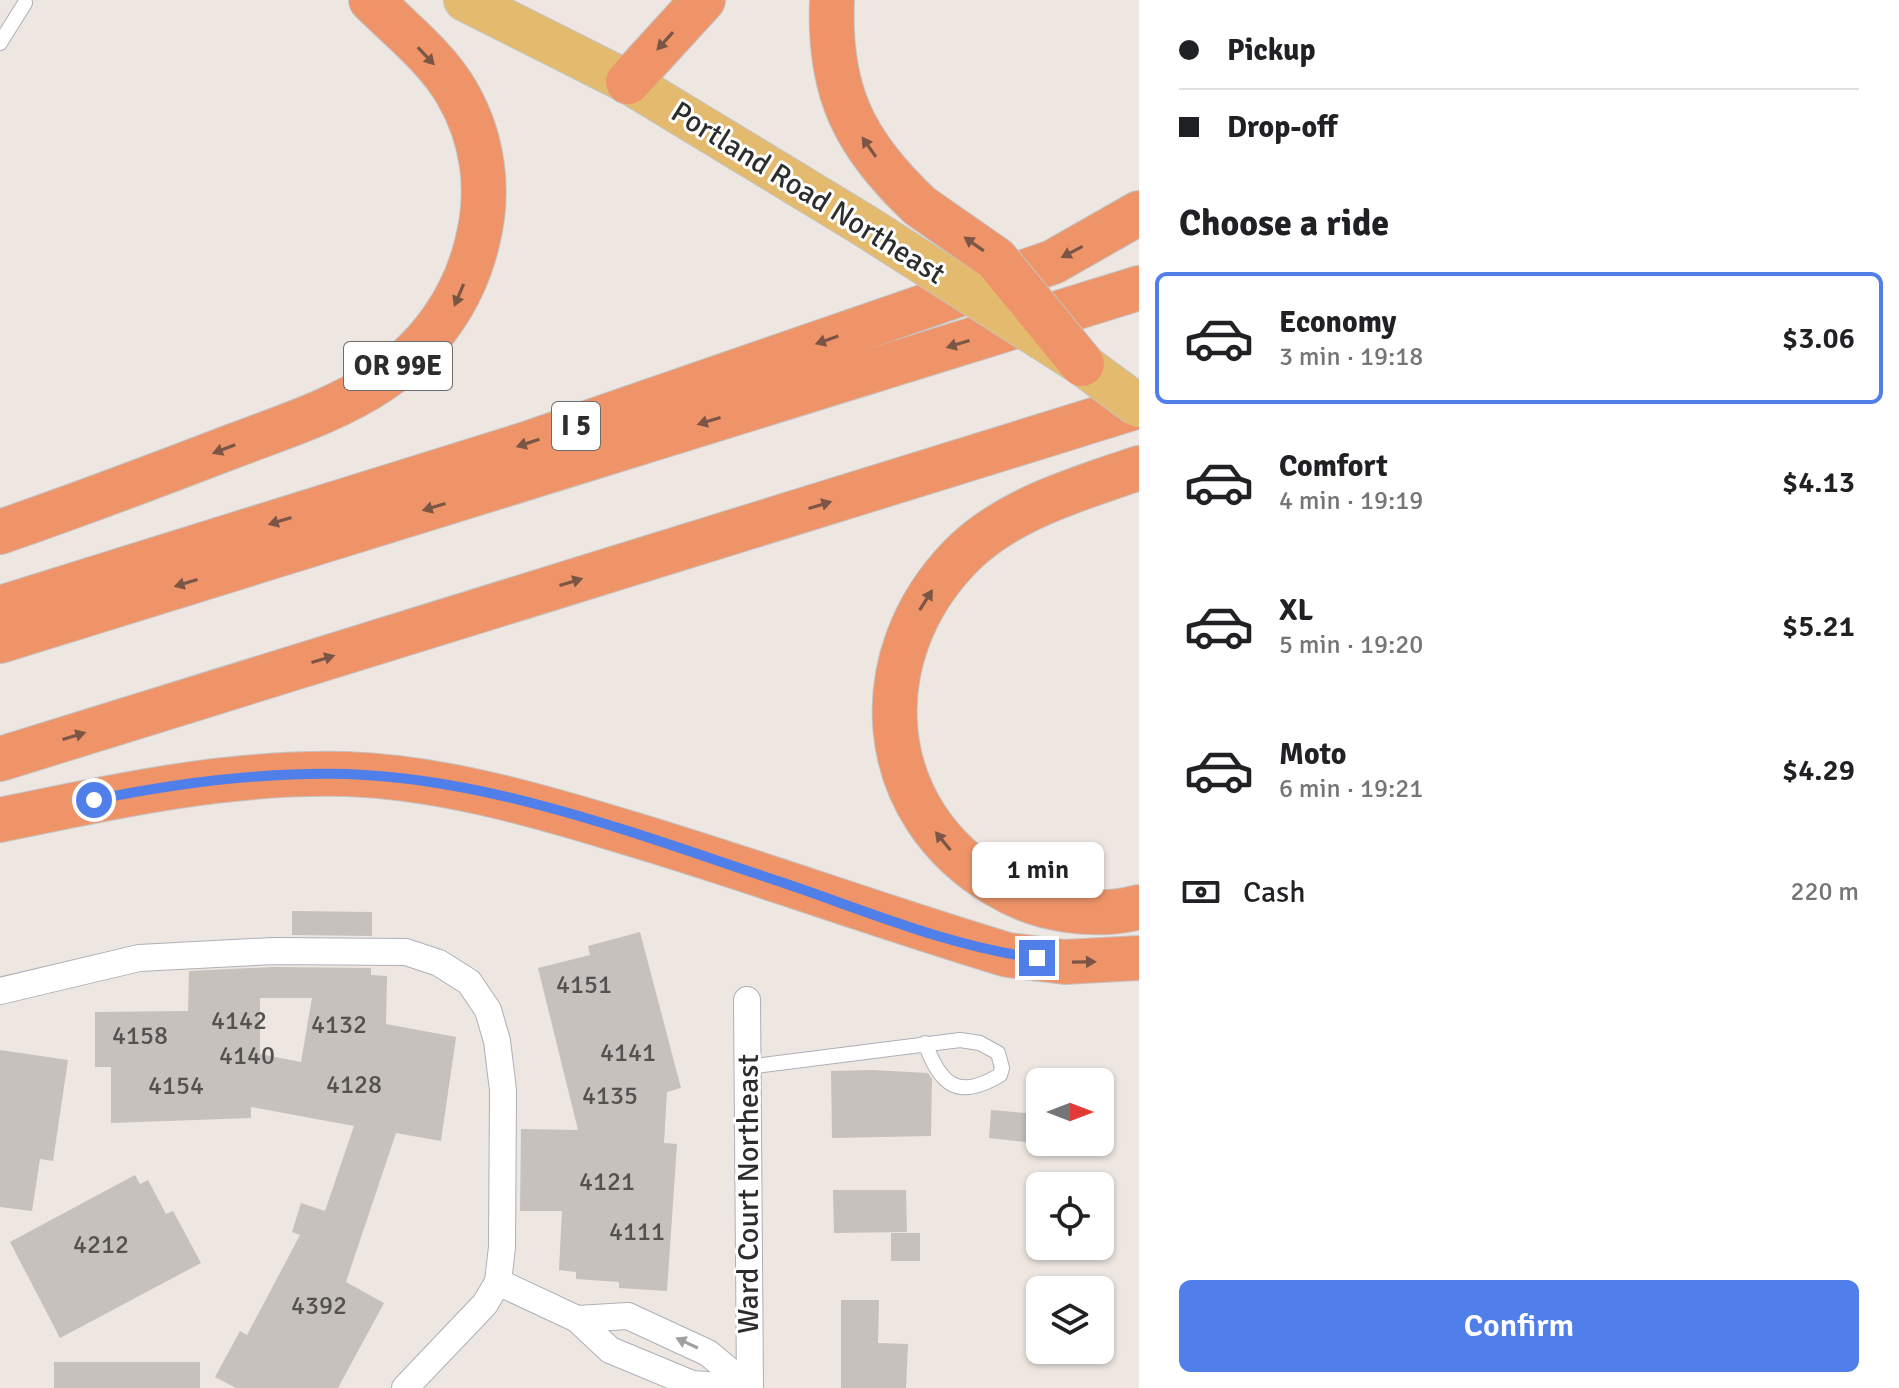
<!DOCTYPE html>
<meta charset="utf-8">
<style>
:root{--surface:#fff;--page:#f2f2f2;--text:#202124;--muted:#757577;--line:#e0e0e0;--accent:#517fe9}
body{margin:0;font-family:Signika,sans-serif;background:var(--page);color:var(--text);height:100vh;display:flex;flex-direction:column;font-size:30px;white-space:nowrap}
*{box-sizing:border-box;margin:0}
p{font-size:26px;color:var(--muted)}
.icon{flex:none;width:44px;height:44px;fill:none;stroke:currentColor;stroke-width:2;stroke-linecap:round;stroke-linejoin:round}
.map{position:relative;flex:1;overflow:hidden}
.panel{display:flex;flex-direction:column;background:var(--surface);width:760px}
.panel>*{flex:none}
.hud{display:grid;align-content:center;height:176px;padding:0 40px;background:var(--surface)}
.needle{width:52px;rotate:90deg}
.controls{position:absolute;left:1026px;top:1068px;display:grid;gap:16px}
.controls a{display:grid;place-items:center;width:88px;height:88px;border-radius:12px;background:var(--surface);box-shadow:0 2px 6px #0004;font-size:40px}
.end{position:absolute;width:36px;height:36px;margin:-18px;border:10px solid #517fe9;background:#fff;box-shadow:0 0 0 4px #fff}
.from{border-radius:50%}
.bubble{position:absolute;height:56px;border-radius:12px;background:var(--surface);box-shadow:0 2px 6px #0004;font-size:26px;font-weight:600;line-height:56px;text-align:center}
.hud b{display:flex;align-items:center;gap:28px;height:76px;font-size:30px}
.hud b+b{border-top:2px solid var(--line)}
.hud i{width:20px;height:20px;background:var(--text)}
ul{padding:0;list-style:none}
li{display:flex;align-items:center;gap:24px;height:132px;margin:0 16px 12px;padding:0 24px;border:4px solid transparent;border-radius:12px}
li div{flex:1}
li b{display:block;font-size:30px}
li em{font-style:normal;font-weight:600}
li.current{border-color:var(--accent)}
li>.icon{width:72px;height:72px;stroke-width:1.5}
h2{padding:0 40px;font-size:36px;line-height:96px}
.pay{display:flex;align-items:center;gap:20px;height:88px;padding:0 40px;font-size:30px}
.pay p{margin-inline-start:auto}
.primary-button{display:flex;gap:16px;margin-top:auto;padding:16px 40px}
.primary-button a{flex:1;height:92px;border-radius:12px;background:var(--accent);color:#fff;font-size:32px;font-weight:600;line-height:92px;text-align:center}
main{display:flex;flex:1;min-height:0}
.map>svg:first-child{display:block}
.building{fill:#c6c1bc;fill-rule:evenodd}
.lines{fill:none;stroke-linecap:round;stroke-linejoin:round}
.lane-casing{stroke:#adb0b8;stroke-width:16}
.street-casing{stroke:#adb0b8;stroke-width:28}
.primary-casing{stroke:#c4c4c4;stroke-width:44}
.highway-casing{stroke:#c4c4c4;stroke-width:46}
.lane{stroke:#fff;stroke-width:14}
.street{stroke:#fff;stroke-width:26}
.primary{stroke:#e4bb6e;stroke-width:42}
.highway{stroke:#ef9469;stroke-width:44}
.primary-bridge-casing{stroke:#c4c4c4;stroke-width:44;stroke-linecap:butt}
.highway-bridge-casing{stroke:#c4c4c4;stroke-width:46;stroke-linecap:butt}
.primary-bridge{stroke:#e4bb6e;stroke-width:42}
.highway-bridge{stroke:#ef9469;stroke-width:44}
.oneway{fill:#7b5645}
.oneway2{fill:#a0a0a0}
.route{stroke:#517fe9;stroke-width:10}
.labels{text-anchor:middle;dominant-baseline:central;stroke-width:6;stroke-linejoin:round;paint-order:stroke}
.number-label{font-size:26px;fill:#535251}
.shield{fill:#fff;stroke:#6c6c6c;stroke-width:2}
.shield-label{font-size:28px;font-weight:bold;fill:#2d2d2d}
.street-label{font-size:30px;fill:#2d2d2d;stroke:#fff}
</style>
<main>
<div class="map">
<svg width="1139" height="1388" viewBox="0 0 1139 1388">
<rect width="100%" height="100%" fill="#ede6e1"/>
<!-- building -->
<g class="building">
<path d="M292 911 372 912V936L292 935Z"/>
<path d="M640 932 681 1088 667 1092 664 1143 677 1144 667 1291 619 1288V1282L576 1279V1272L559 1270 562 1211H520L521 1129 578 1130 538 968 590 955 588 946Z"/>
<path d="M273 967 371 968V975L387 976 386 1024 456 1037 441 1141 396 1133 346 1282 384 1303 338 1388H236L215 1377 240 1331 247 1335 300 1235 292 1232 301 1203 325 1211 354 1126 251 1107V1118L111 1123V1067H95V1012L188 1011 189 971ZM260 998H312L301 1062 260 1054Z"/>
<path d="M0 1050 68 1060 53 1161 40 1159 32 1211 0 1207Z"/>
<path d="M872 1070 928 1073 932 1079 931 1136 832 1138 831 1071Z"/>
<path d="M991 1110 1037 1114 1034 1143 989 1138Z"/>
<path d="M135 1175 140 1184 148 1180 166 1214 173 1211 201 1263 60 1338 10 1242Z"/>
<path d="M833 1190H906L907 1232 834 1233Z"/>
<rect x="891" y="1233" width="29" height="28"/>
<path d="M841 1300H879L878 1343 908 1344 906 1388H841Z"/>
<rect x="54" y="1362" width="146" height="26"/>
</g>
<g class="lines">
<!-- lane casing -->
<g class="lane-casing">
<g id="lane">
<path d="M0 43 25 3"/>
<path d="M747 1067 960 1040 980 1043 998 1053 1002 1068 1000 1075C958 1100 941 1086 925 1043"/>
</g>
</g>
<!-- street casing -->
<g class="street-casing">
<g id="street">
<path d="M0 991 139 958 273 951 406 952 439 963 469 982 488 1010 497 1041 503 1090 502 1247 498 1282 485 1304 405 1388"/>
<path d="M747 1000 750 1388"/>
<path d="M498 1282 577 1319 610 1350 692 1384 750 1388"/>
<path d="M577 1319 628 1316 708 1353 750 1388"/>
</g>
</g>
<!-- primary casing -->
<g class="primary-casing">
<path id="primary" d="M465 0 628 82 862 224"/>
</g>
<!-- highway casing -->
<g class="highway-casing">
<g id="highway">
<path d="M832 0C828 91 854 144 920 206"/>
<path d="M628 82 703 0"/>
<path d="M1139 468C1078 489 1007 509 961 556 862 657 873 813 999 886 1038 910 1094 919 1139 907"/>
<path d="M0 532C78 505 155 476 233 446 283 427 337 410 381 380 431 346 465 297 478 239 490 189 483 138 457 93 437 58 400 29 371 0"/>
<path d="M0 608 526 444 1053 262 1139 213"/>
<path d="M0 641 1139 288"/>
<path d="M0 759 1139 406"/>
<path d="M0 820C114 796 229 771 346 774 436 777 526 802 612 828 745 867 875 915 1008 955L1065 962 1139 958"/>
</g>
</g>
<!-- lane -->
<use href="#lane" class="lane"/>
<!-- street -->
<use href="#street" class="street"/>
<!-- primary -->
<use href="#primary" class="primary"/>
<!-- highway -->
<use href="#highway" class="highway"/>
<!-- primary-bridge casing -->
<g class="primary-bridge-casing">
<path id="primary-bridge" d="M862 224 1082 364 1139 406"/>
</g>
<!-- highway-bridge casing -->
<g class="highway-bridge-casing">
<path id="highway-bridge" d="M920 206 996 259 1082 364"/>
</g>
<!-- primary-bridge -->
<use href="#primary-bridge" class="primary-bridge"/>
<!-- highway-bridge -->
<use href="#highway-bridge" class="highway-bridge"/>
</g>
<!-- one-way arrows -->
<defs><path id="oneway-solid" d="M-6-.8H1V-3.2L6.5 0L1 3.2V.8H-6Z" transform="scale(2)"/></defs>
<g class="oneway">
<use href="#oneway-solid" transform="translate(665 41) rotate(132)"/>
<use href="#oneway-solid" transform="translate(426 56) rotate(47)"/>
<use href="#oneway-solid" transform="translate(869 147) rotate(-125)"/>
<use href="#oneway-solid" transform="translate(974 244) rotate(-145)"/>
<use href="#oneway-solid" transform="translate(1072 252) rotate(152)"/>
<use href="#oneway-solid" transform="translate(459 295) rotate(113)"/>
<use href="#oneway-solid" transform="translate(827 340) rotate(161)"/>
<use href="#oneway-solid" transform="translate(958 344) rotate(163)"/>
<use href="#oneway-solid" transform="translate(709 421) rotate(163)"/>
<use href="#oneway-solid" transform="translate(528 443) rotate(162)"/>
<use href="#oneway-solid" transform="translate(224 449) rotate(159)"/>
<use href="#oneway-solid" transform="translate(820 505) rotate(-17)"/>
<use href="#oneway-solid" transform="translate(434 507) rotate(163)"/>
<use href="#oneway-solid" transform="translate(280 521) rotate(163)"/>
<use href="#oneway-solid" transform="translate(571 582) rotate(-17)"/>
<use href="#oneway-solid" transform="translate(186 583) rotate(163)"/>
<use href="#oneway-solid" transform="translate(926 600) rotate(-58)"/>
<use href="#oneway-solid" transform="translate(323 659) rotate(-17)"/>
<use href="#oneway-solid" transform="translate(74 736) rotate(-17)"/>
<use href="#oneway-solid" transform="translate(943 841) rotate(-129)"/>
<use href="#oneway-solid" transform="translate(1084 962) rotate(-1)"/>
</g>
<use class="oneway2" href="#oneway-solid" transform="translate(687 1343) rotate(-155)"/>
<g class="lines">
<!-- route -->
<path class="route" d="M94 800C176 783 263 772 347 774 495 779 642 836 781 882 864 910 950 947 1037 958"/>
</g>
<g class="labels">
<!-- number labels -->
<g class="number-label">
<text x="584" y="985">4151</text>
<text x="239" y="1021">4142</text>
<text x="339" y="1025">4132</text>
<text x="140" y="1036">4158</text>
<text x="628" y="1053">4141</text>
<text x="247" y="1056">4140</text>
<text x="354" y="1085">4128</text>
<text x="176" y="1086">4154</text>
<text x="610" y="1096">4135</text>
<text x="607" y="1182">4121</text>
<text x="637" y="1232">4111</text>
<text x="101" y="1245">4212</text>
<text x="319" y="1306">4392</text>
</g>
<!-- shield labels -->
<g class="shield">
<rect x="344" y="342" width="108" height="48" rx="6"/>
<rect x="552" y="402" width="48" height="48" rx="6"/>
</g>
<g class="shield-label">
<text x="398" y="366">OR 99E</text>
<text x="576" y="426">I 5</text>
</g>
<!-- street labels -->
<g class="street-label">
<text transform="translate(808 193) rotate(32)">Portland Road Northeast</text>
<text transform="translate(748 1194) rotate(-90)">Ward Court Northeast</text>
</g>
</g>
</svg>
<div class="controls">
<a><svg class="needle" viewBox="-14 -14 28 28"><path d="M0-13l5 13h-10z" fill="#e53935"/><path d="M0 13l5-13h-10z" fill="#757577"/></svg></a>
<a><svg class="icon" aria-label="locate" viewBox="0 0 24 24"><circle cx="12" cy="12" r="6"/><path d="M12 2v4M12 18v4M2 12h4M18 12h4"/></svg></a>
<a><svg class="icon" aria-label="layers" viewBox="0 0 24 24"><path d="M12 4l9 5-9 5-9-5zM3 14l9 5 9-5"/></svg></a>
</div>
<i class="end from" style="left:94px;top:800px"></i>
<i class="end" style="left:1037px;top:958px"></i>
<div class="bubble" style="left:972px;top:842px;width:132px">1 min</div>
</div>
<section class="panel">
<div class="hud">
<b><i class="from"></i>Pickup</b>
<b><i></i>Drop-off</b>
</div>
<h2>Choose a ride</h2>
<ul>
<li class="current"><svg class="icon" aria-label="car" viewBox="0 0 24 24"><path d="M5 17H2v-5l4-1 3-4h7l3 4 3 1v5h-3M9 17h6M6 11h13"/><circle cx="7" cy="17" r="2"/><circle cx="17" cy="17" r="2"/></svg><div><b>Economy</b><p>3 min · 19:18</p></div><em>$3.06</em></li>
<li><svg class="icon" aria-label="car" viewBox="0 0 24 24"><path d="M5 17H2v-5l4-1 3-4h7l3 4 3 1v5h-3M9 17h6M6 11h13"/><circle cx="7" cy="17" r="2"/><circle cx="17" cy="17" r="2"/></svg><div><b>Comfort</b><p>4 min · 19:19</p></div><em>$4.13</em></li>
<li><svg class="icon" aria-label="car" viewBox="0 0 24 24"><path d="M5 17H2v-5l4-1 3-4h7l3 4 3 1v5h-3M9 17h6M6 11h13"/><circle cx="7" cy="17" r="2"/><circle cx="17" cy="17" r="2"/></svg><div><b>XL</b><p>5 min · 19:20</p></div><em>$5.21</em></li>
<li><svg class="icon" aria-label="car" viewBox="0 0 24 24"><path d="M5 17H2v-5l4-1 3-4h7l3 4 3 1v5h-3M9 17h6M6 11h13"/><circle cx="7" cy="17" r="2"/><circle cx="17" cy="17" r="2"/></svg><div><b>Moto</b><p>6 min · 19:21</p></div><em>$4.29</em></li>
</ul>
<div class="pay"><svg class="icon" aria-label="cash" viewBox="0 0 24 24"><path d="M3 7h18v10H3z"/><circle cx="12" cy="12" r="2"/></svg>Cash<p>220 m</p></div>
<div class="primary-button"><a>Confirm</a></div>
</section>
</main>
